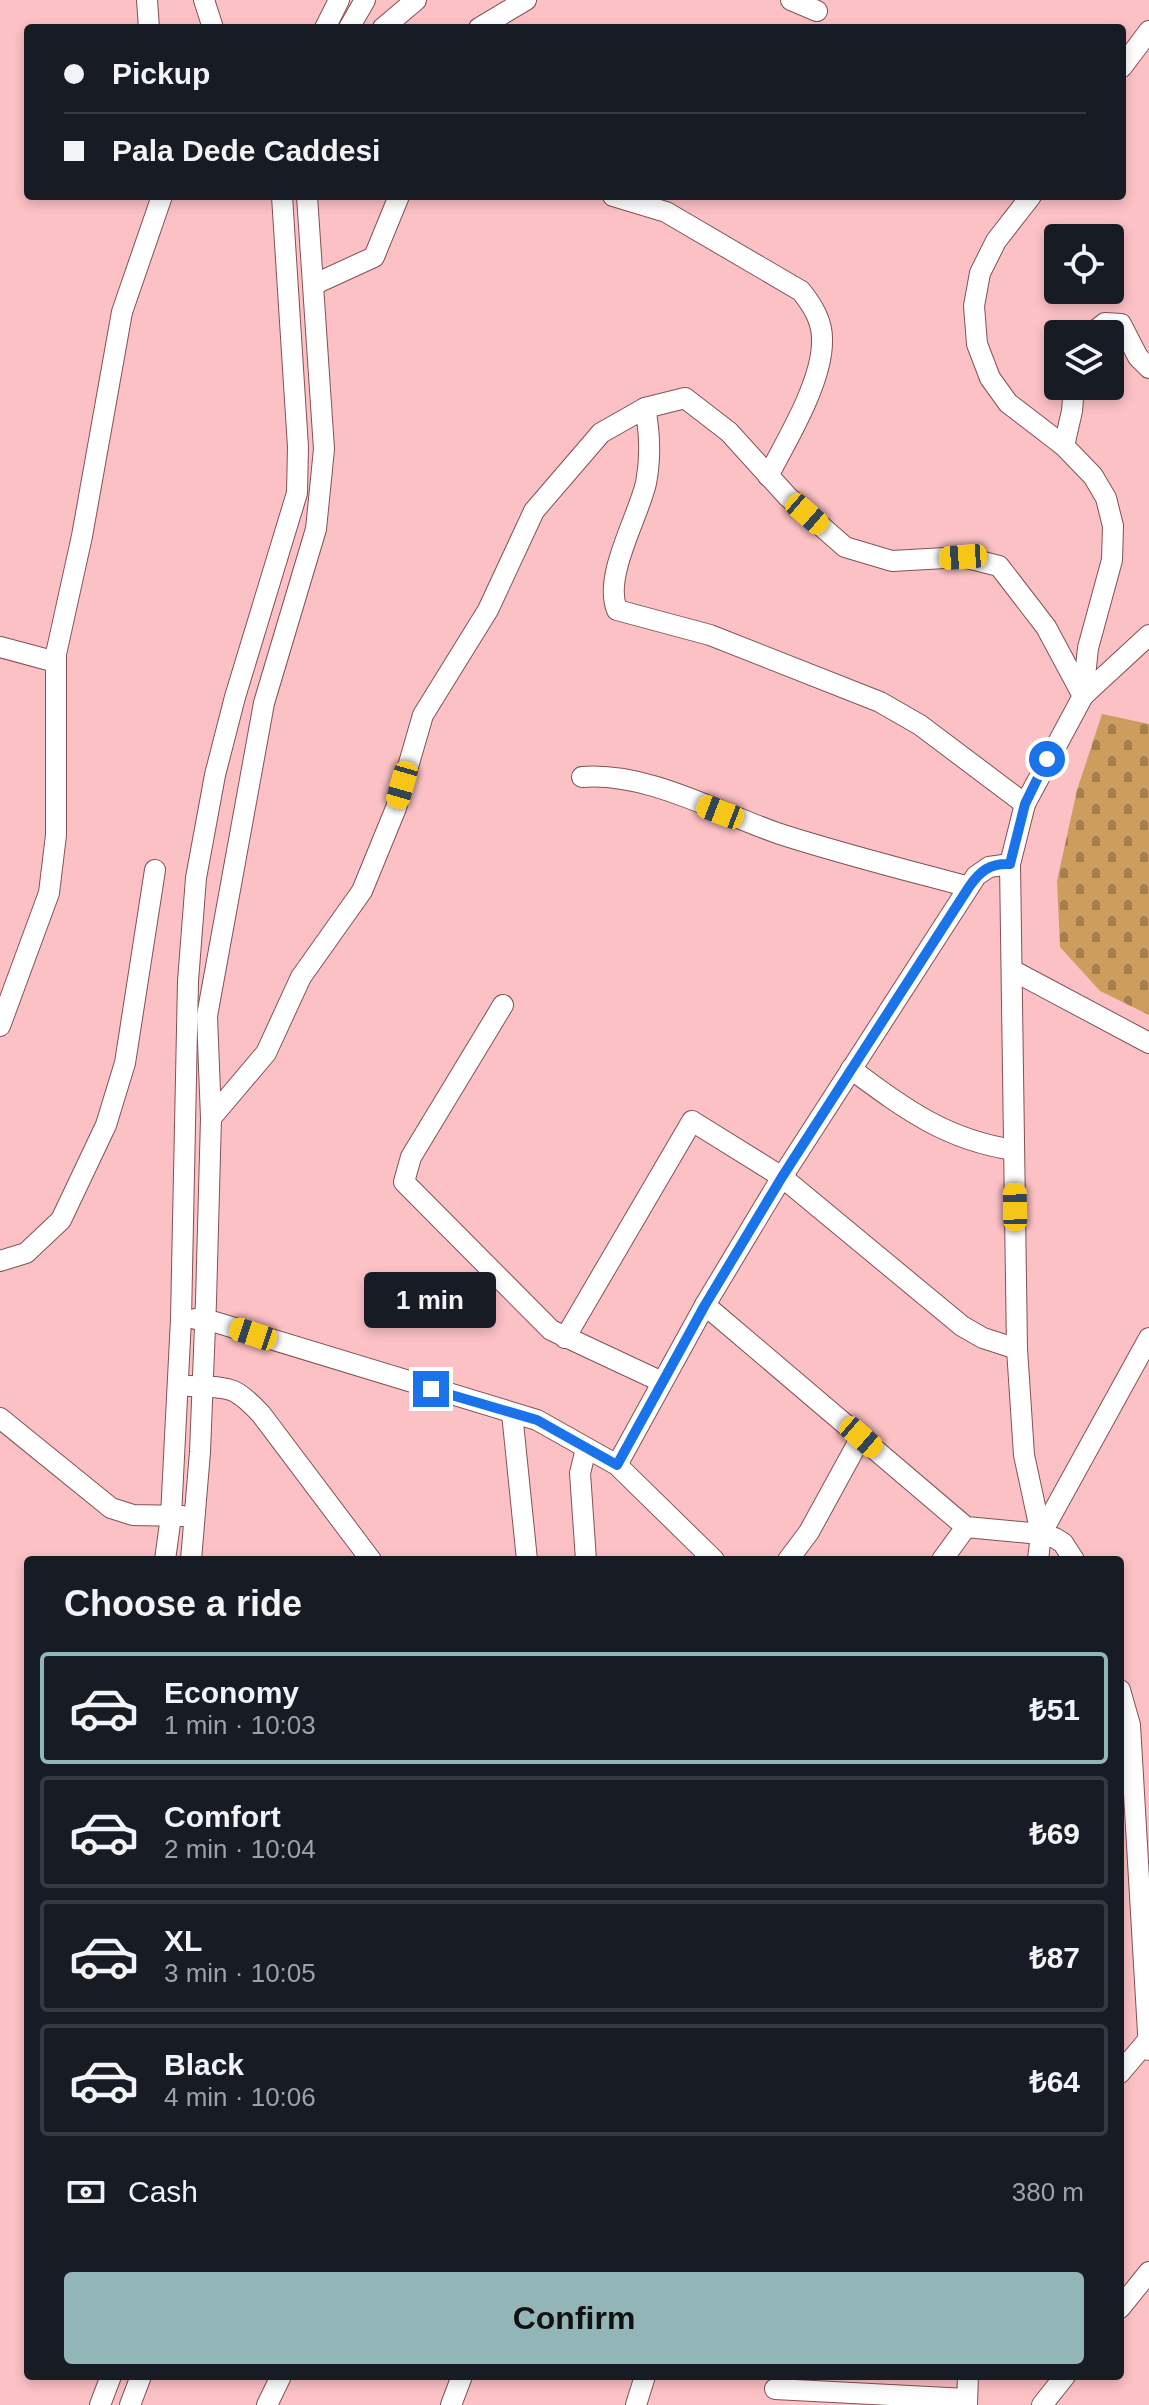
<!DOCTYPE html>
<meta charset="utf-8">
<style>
:root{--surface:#171b24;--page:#20242c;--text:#f1f3f6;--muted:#9ea1a6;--line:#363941;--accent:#92b5b7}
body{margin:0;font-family:Arial,sans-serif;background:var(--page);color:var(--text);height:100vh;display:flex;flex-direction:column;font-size:30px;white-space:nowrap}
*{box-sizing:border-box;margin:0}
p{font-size:26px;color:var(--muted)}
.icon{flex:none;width:44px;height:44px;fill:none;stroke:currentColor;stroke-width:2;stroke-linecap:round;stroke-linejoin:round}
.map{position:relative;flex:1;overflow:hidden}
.side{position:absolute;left:24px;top:1556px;width:1100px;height:824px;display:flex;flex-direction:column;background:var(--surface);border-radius:8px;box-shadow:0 4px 12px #0003}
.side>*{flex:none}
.top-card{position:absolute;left:24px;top:24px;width:1102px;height:176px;border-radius:8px;box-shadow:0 4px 12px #0003;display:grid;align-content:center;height:176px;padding:0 40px;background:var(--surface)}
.controls{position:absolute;left:1044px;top:224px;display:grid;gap:16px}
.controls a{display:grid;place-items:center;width:80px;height:80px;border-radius:8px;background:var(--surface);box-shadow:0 4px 12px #0003;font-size:40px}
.end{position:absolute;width:36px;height:36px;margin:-18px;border:10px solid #1a73e8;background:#fff;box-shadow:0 0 0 4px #fff}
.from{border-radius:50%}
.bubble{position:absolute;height:56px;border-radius:8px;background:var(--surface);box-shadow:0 4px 12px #0003;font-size:26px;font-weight:600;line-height:56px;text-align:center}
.car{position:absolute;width:24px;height:48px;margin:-24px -12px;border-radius:10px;box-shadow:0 0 6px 2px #0007;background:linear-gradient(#f5c518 24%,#345 0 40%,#f5c518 0 76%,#345 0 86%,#f5c518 0)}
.top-card b{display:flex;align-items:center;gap:28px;height:76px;font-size:30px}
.top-card b+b{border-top:2px solid var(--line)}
.top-card i{width:20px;height:20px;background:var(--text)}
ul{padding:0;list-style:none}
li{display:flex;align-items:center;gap:24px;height:112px;margin:0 16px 12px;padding:0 24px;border:4px solid var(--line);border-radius:8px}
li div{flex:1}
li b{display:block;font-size:30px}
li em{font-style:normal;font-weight:600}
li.current{border-color:var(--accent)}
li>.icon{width:72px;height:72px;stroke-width:1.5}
h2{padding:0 40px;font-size:36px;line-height:96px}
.pay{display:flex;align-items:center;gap:20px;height:88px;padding:0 40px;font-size:30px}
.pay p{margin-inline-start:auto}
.primary-button{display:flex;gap:16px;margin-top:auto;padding:16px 40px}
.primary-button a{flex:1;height:92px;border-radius:8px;background:var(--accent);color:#111;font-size:32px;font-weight:600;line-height:92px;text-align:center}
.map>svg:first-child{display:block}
.cemetery{fill:url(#cemetery-stones)}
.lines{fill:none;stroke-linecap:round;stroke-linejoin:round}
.minor-casing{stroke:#835155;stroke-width:22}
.minor{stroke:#fff;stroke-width:20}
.route{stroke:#1a73e8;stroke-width:10}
</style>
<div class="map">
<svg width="1149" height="2405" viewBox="0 0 1149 2405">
<defs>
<pattern id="cemetery-stones" width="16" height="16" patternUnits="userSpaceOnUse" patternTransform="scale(2)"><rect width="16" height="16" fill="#cb9e5e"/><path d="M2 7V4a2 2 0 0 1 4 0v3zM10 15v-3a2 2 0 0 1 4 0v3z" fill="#a5804d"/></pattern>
</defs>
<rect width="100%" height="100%" fill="#fcc1c5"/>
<!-- cemetery -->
<path class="cemetery" d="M1102 714 1149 724V1015L1100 991 1060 947 1057 881 1077 790Z"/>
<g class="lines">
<!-- minor casing -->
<g class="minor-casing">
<g id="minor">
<path d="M147 0 149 28"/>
<path d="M204 0 213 28"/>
<path d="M791 0 817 11"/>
<path d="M325 28 339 0"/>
<path d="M349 28 365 0"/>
<path d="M383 28 416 0"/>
<path d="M479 28 526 0"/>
<path d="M1122 67 1149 31"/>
<path d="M613 196 666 212 801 291C813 306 823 322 822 342 822 382 787 440 768 476"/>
<path d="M1031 196 996 241 980 273 974 306 977 344 990 378 1008 403 1064 446 1093 476 1106 498 1113 526 1112 560 1088 648 1083 696 1025 804 1010 864 1017 1349 1024 1455 1041 1534"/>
<path d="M315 284 374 257 399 196"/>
<path d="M1091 334 1105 323 1121 324 1138 357 1149 368"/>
<path d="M645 408C650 433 651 457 646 483 638 518 603 576 617 610L710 635 880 702 920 725 1025 804"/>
<path d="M1064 446 1072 411 1074 386"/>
<path d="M0 647 56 662"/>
<path d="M582 777C649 772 718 813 780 834 842 854 906 870 969 887"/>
<path d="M1012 970 1149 1043"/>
<path d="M503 1005 411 1157 404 1182 551 1330 662 1382"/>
<path d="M0 1026 49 893 56 835V654L82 536 122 312 162 196"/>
<path d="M851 1069C905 1109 946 1140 1014 1150"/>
<path d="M211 1118 266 1053 301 977 362 891 396 808 423 715 488 610 534 511 601 433 645 408 685 398 729 432 788 497 845 547 892 561 963 557 999 566 1046 627 1083 696 1149 635"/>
<path d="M0 1261 26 1253 61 1220 106 1125 125 1063 155 870"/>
<path d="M705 1305 966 1527 1041 1534 1055 1538 1063 1543 1074 1560"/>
<path d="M195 1319H205L537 1420 617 1465 714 1560"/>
<path d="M565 1338 692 1121 782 1177 962 1326 983 1338 1017 1349"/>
<path d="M189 1386C229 1388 233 1384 261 1414L371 1560"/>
<path d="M512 1413 527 1560"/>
<path d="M0 1418 111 1508 133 1515 183 1516"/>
<path d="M617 1465 705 1305 782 1177 976 876 989 867 1010 864"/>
<path d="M165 1560 171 1516 181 1319 188 981 196 878 215 775 235 697 297 493 298 447 282 196"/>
<path d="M191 1560 200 1452 206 1301 211 1118 207 1016 264 703 316 529 324 449 307 196"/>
<path d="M586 1560 580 1473 586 1449"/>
<path d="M788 1560 809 1532 861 1437"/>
<path d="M942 1560 966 1527"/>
<path d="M1038 1560 1041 1534 1149 1338"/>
<path d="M1120 1690 1130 1725 1149 2050"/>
<path d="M1120 2073 1148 2040"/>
<path d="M1120 2308 1149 2272"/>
<path d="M775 2389 967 2399"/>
<path d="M100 2405 111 2376"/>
<path d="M130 2405 141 2376"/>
<path d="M267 2405 281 2376"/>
<path d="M451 2405 462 2376"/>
<path d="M636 2405 645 2376"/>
<path d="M967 2405 968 2376"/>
<path d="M1042 2405 1065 2376"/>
</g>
</g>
<!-- minor -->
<use href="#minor" class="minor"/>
</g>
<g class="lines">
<!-- route -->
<path class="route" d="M431 1389 537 1420 617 1465 705 1305 782 1177 969 887C980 871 990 863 1010 864L1025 804 1047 759"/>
</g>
</svg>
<div class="controls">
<a><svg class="icon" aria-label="locate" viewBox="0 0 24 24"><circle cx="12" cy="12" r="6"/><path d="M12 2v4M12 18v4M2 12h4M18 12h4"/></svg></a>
<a><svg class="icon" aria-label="layers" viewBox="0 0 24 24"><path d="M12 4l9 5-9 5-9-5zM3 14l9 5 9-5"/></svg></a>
</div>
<i class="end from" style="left:1047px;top:759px"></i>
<i class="end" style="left:431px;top:1389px"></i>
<div class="bubble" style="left:364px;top:1272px;width:132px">1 min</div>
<i class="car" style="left:807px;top:514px;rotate:131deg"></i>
<i class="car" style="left:963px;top:557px;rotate:266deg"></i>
<i class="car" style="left:402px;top:785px;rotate:196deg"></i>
<i class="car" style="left:720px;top:812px;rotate:291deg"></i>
<i class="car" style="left:1015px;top:1207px;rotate:359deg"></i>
<i class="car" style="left:253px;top:1334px;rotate:288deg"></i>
<i class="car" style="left:861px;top:1437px;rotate:131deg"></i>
<div class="top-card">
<b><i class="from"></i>Pickup</b>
<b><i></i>Pala Dede Caddesi</b>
</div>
<section class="side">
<h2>Choose a ride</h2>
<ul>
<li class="current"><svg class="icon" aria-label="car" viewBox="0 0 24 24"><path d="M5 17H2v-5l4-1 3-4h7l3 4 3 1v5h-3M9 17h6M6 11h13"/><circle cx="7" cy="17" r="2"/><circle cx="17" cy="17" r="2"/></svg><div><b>Economy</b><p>1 min · 10:03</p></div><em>₺51</em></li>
<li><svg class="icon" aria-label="car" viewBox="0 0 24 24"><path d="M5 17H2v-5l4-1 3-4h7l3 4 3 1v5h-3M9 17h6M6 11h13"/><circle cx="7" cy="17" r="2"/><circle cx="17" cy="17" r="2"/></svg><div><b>Comfort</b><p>2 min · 10:04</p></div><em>₺69</em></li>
<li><svg class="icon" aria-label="car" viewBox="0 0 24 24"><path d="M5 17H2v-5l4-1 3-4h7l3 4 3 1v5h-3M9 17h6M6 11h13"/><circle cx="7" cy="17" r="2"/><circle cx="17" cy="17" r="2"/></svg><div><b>XL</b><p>3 min · 10:05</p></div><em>₺87</em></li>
<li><svg class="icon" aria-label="car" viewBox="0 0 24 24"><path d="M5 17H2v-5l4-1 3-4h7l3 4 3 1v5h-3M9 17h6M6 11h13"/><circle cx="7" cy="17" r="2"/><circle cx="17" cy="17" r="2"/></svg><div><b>Black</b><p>4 min · 10:06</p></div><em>₺64</em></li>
</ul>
<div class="pay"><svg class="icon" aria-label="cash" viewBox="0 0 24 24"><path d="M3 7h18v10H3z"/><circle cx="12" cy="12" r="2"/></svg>Cash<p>380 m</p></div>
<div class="primary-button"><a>Confirm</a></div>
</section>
</div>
